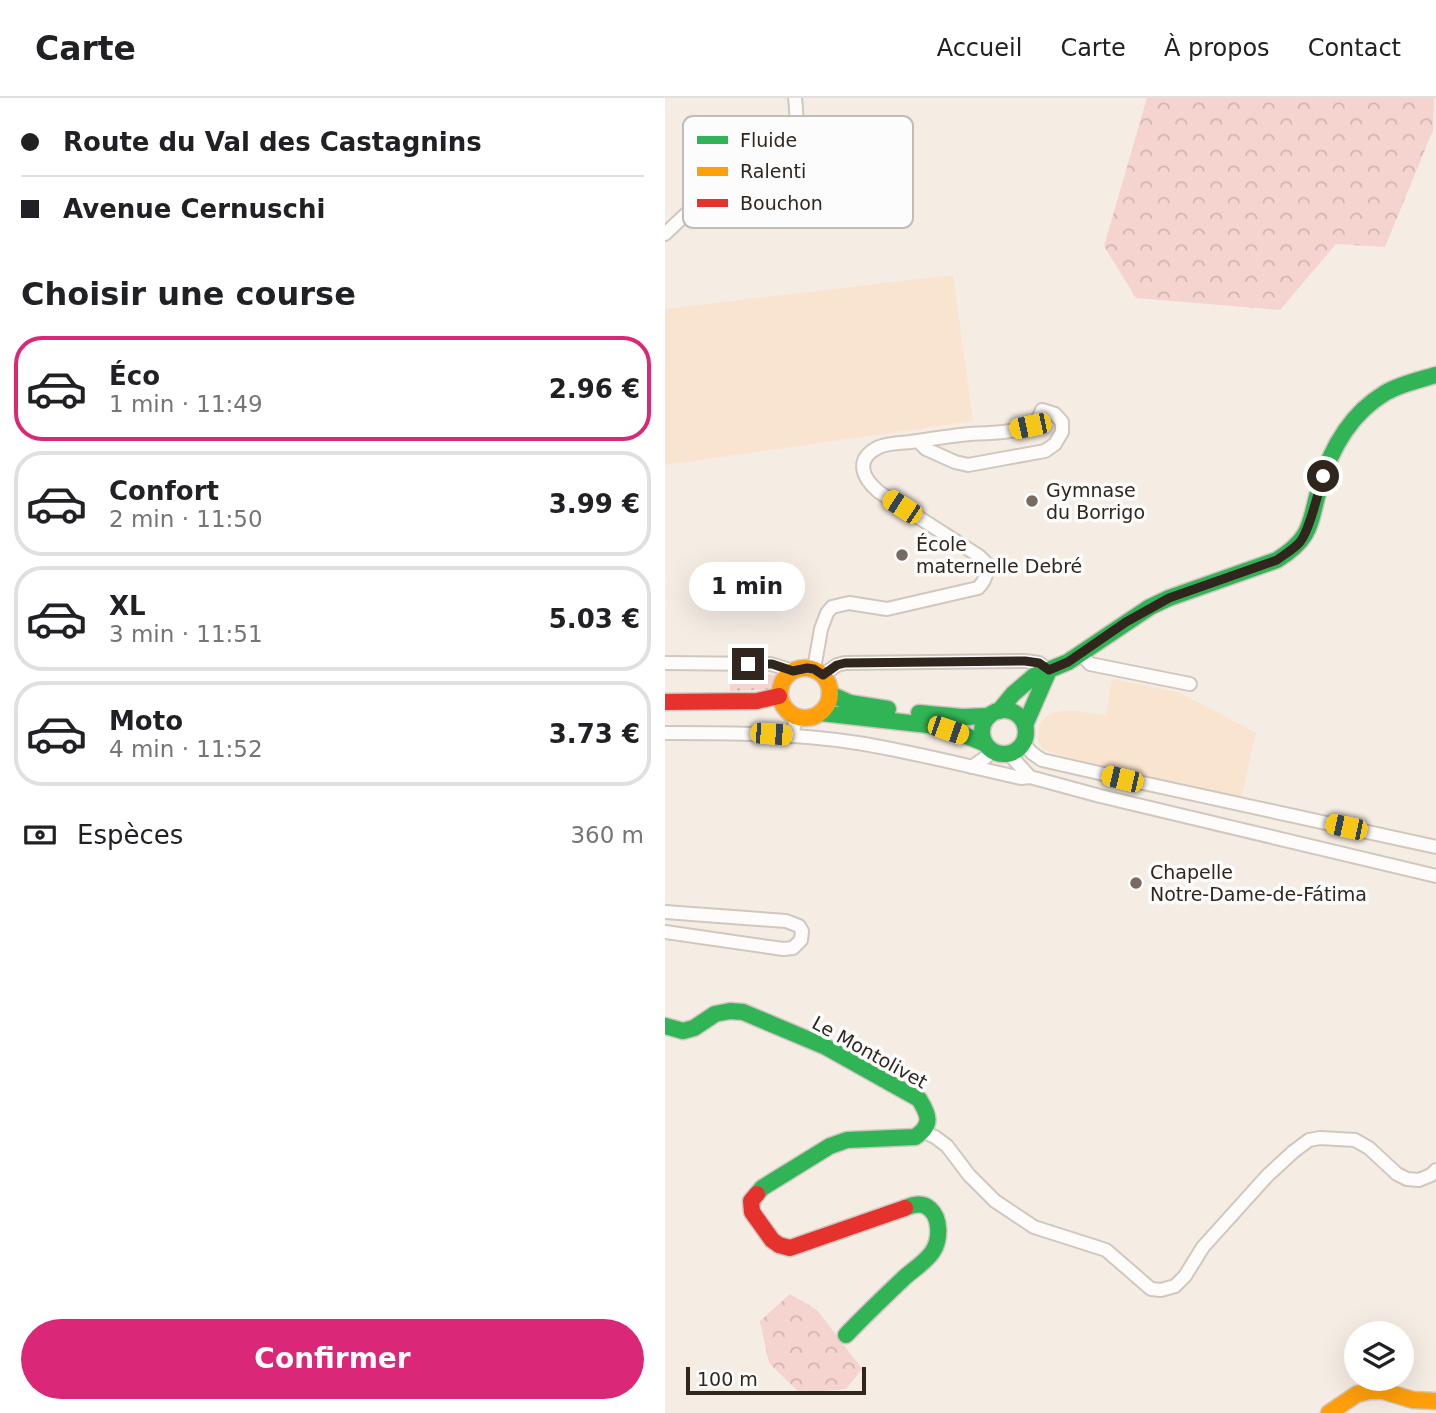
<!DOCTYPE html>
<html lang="fr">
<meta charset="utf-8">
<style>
:root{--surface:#fff;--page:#f6f6f6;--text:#202124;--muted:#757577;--line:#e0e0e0;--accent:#db2777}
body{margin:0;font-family:"DejaVu Sans",sans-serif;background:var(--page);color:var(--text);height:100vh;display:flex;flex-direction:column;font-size:26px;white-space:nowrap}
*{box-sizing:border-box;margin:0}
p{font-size:23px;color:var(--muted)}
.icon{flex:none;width:38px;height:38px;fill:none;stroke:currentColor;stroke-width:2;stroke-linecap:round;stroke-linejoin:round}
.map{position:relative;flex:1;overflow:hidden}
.drawer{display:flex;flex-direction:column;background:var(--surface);width:665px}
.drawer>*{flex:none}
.top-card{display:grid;align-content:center;height:154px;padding:0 21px;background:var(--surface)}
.fabs{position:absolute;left:679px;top:1223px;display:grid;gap:14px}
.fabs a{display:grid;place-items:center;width:70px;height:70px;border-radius:50%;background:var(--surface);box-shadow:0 7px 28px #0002;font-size:35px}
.scale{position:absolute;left:21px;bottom:18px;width:180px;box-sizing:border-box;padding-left:7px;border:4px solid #30261d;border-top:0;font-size:19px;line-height:24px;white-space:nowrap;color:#30261d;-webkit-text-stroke:5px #fcfcfc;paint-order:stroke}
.end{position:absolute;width:32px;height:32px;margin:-16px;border:9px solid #30261d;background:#fff;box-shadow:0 0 0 4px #fff}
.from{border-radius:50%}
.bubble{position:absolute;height:49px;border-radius:24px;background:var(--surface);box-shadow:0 7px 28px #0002;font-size:23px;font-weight:800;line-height:49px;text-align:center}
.car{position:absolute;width:21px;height:42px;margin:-21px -10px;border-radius:9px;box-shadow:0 0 5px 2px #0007;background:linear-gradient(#f5c518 24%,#345 0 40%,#f5c518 0 76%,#345 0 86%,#f5c518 0)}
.top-card b{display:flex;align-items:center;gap:24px;height:66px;font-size:26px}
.top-card b+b{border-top:2px solid var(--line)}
.top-card i{width:18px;height:18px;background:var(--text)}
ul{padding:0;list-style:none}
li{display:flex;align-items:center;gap:21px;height:105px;margin:0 14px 10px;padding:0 7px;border:4px solid var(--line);border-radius:28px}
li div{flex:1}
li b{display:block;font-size:26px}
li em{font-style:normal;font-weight:800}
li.selected{border-color:var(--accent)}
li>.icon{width:63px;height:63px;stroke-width:1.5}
h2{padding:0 21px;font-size:32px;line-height:84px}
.pay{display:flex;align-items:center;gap:18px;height:77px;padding:0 21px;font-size:26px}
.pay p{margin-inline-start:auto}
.action{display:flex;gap:14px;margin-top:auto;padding:14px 21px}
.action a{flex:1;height:80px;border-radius:42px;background:var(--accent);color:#fff;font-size:28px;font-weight:800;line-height:80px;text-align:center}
header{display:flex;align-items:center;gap:42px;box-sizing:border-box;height:98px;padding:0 35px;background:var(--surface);border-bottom:2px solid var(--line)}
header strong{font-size:33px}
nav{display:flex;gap:38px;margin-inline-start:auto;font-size:24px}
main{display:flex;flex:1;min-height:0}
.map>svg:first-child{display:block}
.built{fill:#f9e4d0}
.forest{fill:url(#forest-crowns)}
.park{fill:url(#park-dots)}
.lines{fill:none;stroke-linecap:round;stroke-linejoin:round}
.street-casing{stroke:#d0c7bf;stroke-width:16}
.fast-casing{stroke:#d0c7bf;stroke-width:19}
.slow-casing{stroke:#d0c7bf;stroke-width:19}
.jam-casing{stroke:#d0c7bf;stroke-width:19}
.street{stroke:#fefcfb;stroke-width:12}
.fast{stroke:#30b455;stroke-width:16}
.slow{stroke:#ff9f0a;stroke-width:16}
.jam{stroke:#e5322d;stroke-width:16}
.route{stroke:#30261d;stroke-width:9}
.poi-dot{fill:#756b63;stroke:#fcfcfc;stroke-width:2.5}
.labels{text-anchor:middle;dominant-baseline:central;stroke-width:7;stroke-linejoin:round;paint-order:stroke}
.poi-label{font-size:19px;fill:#30261d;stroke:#fcfcfc;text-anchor:start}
.street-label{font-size:19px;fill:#30261d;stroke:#fcfcfc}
.key{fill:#fcfcfc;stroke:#bfbcb9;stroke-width:2}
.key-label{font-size:19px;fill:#30261d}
</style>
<header>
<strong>Carte</strong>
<nav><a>Accueil</a><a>Carte</a><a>À propos</a><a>Contact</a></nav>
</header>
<main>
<section class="drawer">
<div class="top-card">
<b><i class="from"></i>Route du Val des Castagnins</b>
<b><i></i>Avenue Cernuschi</b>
</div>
<h2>Choisir une course</h2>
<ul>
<li class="selected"><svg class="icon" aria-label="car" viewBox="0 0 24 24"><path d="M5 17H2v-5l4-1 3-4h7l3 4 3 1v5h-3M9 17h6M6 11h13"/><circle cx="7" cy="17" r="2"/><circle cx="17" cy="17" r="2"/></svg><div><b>Éco</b><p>1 min · 11:49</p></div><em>2.96 €</em></li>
<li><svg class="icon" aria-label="car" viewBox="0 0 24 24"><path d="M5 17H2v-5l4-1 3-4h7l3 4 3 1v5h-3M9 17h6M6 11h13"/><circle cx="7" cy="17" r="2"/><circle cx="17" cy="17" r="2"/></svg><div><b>Confort</b><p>2 min · 11:50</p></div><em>3.99 €</em></li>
<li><svg class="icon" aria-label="car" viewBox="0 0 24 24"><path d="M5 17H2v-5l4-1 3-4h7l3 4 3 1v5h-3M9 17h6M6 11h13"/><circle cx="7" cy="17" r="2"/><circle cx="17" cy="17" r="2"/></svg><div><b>XL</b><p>3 min · 11:51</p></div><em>5.03 €</em></li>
<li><svg class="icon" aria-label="car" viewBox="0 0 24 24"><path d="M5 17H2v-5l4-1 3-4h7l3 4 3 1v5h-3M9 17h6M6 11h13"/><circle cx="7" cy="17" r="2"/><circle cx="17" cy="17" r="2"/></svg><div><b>Moto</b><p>4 min · 11:52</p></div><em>3.73 €</em></li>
</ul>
<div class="pay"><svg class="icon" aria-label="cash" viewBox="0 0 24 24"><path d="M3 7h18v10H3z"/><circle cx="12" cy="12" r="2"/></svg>Espèces<p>360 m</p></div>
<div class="action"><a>Confirmer</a></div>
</section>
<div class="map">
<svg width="771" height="1315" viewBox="0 0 771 1315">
<defs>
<pattern id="forest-crowns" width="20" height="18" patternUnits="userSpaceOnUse" patternTransform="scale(1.75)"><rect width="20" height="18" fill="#f5d3ce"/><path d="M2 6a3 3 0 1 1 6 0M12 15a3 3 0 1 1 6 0" fill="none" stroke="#d2b5b0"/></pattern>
<pattern id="park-dots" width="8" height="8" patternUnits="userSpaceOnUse" patternTransform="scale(1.75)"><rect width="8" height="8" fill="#f5d3ce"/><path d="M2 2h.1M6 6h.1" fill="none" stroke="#d2b5b0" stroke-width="1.8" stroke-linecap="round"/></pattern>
</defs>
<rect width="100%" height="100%" fill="#f5ece4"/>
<!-- built -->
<g class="built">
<path d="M288 177 308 323 0 367V211Z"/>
<path d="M447 581 513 594 591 635 576 701 395 657 378 651 373 643 374 627 381 618 396 613H411L441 618Z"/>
</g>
<!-- forest -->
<g class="forest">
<path d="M482 0H769L768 32 720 149 671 146 615 212 471 200 439 148Z"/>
<path d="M125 1196 152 1212 197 1271 181 1291 135 1295 104 1265 95 1223Z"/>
</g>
<!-- park -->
<path class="park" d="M65 575 113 577 107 591 65 593Z"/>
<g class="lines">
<!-- street casing -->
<g class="street-casing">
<g id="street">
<path d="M0 136 19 118 49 93 121 47C134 31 132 20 130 0"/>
<path d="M416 556 425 566 525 586"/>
<path d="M0 565 106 566 128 573"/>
<path d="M149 571 156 531 162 515 167 509 184 505 222 511 313 490C320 483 322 477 322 466L314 458 214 394C197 380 189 361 214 349 223 345 237 345 246 344 266 341 285 338 305 336 323 335 348 335 364 328 372 325 374 319 377 312L390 316 397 324V334L390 346 380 353 303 367 290 364 261 351 253 343"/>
<path d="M158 577 172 567 180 565 360 563 374 565 384 572"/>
<path d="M0 635C65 635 129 635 193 645 248 654 302 668 356 680L365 679 435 698 771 778"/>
<path d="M127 638 131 619"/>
<path d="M358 645 367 655 377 662 478 685 771 749"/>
<path d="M344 656 365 679"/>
<path d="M307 669 328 654"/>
<path d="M0 814 121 823 134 828 137 833 136 842 128 850 118 851 0 834"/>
<path d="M259 1034 270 1039 282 1048 304 1077 330 1103 369 1129 441 1152 486 1191 496 1192 510 1188 520 1178 538 1149 602 1078 628 1054 644 1042 655 1040 690 1042 704 1050 732 1076 742 1081 754 1082 766 1077 771 1072"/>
</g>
</g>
<!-- fast casing -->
<g class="fast-casing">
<g id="fast">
<path d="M165 596 185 605 223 611"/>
<circle cx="339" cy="634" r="22"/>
<path d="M334 613 348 596 369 578 403 564 485 509 504 500 612 462C647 440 644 427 654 391 665 352 685 316 720 295 735 286 754 282 771 277"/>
<path d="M156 615 263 627 283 631 319 645"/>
<path d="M254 615 297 619 324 618"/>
<path d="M360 627 384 572"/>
<path d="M0 928 18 933 29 930 50 916 65 913 78 914 161 949 254 1001C264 1017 268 1027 250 1039L182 1042 165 1048 97 1090 92 1096"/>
<path d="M181 1237C200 1217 220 1198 240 1179 249 1171 262 1163 268 1153 275 1142 276 1121 265 1111 258 1104 249 1106 240 1110"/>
</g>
</g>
<!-- slow casing -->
<g class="slow-casing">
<g id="slow">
<circle cx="140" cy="595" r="25"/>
<path d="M664 1315 692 1296 705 1293H718L748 1302 771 1303"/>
</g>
</g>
<!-- jam casing -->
<g class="jam-casing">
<g id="jam">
<path d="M0 604 92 603 114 598"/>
<path d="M92 1096 86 1103 87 1114 107 1142 114 1147 125 1150 240 1110"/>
</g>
</g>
<!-- street -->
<use href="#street" class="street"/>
<!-- fast -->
<use href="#fast" class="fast"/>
<!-- slow -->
<use href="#slow" class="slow"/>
<!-- jam -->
<use href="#jam" class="jam"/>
</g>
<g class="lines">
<!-- route -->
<path class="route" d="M83 566H107L128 573 142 570 149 571 158 577 172 567 180 565 360 563 374 565 384 572 403 564 461 524 504 500 612 462C620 456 629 451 635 444 645 431 653 395 658 378"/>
</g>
<!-- markers -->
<g class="poi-dot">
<circle cx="367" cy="403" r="7"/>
<circle cx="237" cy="457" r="7"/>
<circle cx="471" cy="785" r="7"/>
</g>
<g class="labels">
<!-- poi labels -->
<g class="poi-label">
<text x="381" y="392">Gymnase<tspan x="381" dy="22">du Borrigo</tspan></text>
<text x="251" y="446">École<tspan x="251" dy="22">maternelle Debré</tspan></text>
<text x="485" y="774">Chapelle<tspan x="485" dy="22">Notre-Dame-de-Fátima</tspan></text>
</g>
<!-- street labels -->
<g class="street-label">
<text transform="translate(205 954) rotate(29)">Le Montolivet</text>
</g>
</g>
<!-- legend -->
<rect x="18" y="18" width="230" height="112" rx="10" class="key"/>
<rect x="32" y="38" width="31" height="8" fill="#30b455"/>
<rect x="32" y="69" width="31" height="9" fill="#ff9f0a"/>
<rect x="32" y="101" width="31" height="8" fill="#e5322d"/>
<g class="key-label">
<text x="75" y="49">Fluide</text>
<text x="75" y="80">Ralenti</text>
<text x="75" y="112">Bouchon</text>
</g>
</svg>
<div class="fabs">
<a><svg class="icon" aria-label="layers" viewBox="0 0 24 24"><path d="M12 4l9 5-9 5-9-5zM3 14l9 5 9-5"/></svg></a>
</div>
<div class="scale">100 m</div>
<i class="end from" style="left:658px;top:378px"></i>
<i class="end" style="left:83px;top:566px"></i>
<div class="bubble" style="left:24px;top:464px;width:116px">1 min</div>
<i class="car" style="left:365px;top:328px;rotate:258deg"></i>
<i class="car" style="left:237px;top:409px;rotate:303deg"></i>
<i class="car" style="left:283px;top:632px;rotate:109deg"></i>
<i class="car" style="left:106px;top:636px;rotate:94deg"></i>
<i class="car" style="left:457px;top:681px;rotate:283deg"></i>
<i class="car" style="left:681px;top:729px;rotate:282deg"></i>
</div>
</main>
